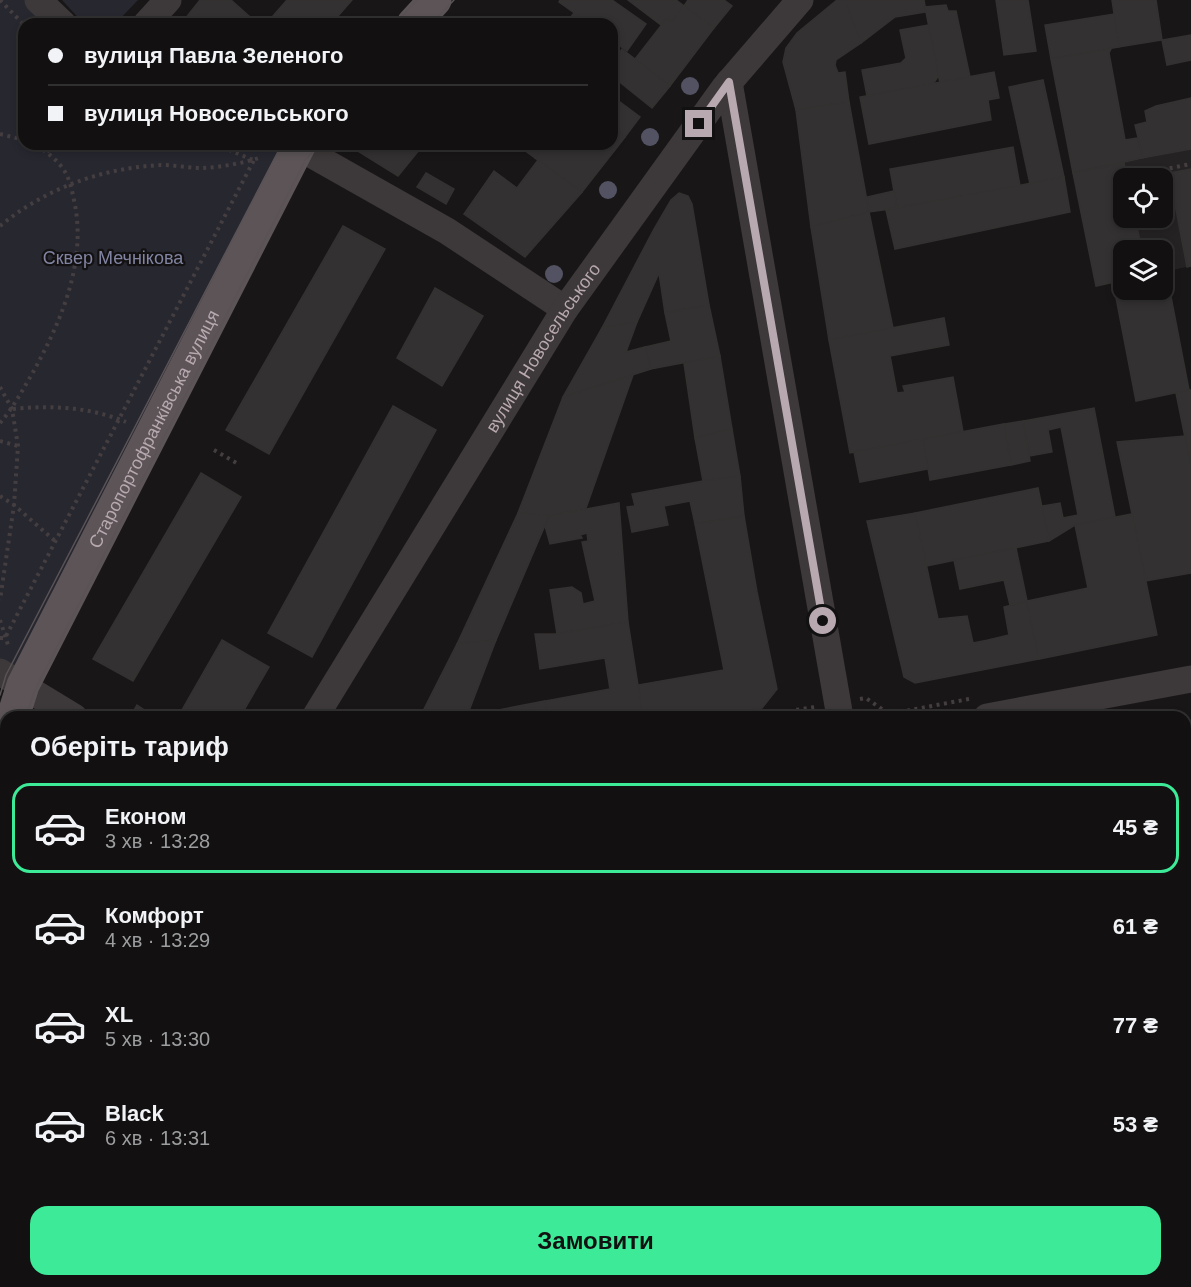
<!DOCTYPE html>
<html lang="uk">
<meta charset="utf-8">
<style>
:root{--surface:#121011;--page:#1b191a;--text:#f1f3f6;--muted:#9c9d9f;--line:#313031;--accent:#3dea97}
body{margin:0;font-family:Helvetica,sans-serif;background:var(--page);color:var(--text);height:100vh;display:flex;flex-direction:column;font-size:22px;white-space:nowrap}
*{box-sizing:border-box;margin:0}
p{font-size:20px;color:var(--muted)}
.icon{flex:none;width:33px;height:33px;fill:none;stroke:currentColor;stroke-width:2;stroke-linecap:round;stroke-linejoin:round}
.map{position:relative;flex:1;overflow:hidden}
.panel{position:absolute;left:0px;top:711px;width:1191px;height:576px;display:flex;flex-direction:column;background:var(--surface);border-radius:18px 18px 0 0;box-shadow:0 3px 9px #0003,0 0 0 2px var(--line)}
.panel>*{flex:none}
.banner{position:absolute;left:18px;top:18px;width:600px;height:132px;border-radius:18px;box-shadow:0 3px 9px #0003,0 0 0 2px var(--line);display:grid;align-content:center;height:132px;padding:0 30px;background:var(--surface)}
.tools{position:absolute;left:1113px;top:168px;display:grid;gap:12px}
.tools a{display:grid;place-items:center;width:60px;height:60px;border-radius:12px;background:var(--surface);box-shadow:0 3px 9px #0003,0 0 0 2px var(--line);font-size:30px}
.end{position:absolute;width:27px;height:27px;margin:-14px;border:8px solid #b8a9b0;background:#111;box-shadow:0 0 0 3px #111}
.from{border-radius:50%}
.banner b{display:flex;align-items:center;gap:21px;height:57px;font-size:22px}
.banner b+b{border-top:2px solid var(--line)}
.banner i{width:15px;height:15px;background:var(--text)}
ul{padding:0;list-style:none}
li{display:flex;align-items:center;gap:18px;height:90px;margin:0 12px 9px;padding:0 18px;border:3px solid transparent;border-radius:18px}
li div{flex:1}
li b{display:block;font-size:22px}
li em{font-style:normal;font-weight:800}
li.on{border-color:var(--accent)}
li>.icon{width:54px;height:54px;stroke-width:1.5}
h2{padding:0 30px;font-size:27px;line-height:72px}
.primary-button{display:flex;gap:12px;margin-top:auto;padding:12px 30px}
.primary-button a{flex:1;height:69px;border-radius:18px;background:var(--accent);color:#111;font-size:24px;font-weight:800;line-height:69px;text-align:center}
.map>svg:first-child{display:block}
.built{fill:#252223;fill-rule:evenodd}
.green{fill:#272730}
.building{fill:#343132;stroke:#343131;stroke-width:1.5}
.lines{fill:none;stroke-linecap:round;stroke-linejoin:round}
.minor-tunnel{stroke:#383336;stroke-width:27;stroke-dasharray:27 14;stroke-linecap:butt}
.path{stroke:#443e40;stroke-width:4;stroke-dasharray:3 4.5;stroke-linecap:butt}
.minor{stroke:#3d3839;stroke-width:27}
.major{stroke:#5c5457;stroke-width:33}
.tram{stroke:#5a5356;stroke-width:1.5}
.tree{fill:#525263}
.route{stroke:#b8a9b0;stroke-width:8}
.labels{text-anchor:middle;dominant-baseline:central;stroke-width:4.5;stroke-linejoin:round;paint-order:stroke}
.park-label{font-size:18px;fill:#8184a2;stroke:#131112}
.street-label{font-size:18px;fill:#b8a9b0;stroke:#131112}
</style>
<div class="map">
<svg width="1191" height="1287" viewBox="0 0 1191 1287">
<rect width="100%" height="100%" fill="#181617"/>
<!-- built -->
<path class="built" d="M1191 149V266L1163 272 1162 250H1124L1096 286 1073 173ZM1124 178H1162V218H1124Z"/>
<!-- green -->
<g class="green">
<path d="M0 0H38L63 24H24V144H293L23 685 0 672Z"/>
<path d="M62 0H138L115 24H84Z"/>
</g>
<!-- building -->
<g class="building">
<path d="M200 0H231L258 24H181Z"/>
<path d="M287 0H352L331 24H266Z"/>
<path d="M560 0H612L646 24 627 51 612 40V24H590L559 2Z"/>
<path d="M628 0H676L684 6 672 22 667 18 661 25Z"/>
<path d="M688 0H724L732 6 714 28 684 6Z"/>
<path d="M837 0H845L861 43 836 60 835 65 838 73 845 72 849 102 796 110 783 62 786 48 797 33Z"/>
<path d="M845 0H924L926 12 895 17 861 43Z"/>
<path d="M996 0H1028L1036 51 1004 55Z"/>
<path d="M1112 0H1156L1162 40 1119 47Z"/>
<path d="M946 5 948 11H956L970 77 940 83 925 7Z"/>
<path d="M684 6 714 28 670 86 635 59 667 18 672 22Z"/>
<path d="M574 13 590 24H565Z"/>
<path d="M1114 14 1119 47 1051 59 1045 25Z"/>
<path d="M928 25 939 75 933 84 867 96 862 70 901 63 906 58 900 30Z"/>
<path d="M1191 35V60L1167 65 1162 40Z"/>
<path d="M622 49 670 86 652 108 612 76V62Z"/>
<path d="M1111 49 1109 53 1125 140 1137 138 1143 158 1073 173 1051 59Z"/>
<path d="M994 72 999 98 988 100 991 120 869 144 860 97Z"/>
<path d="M1043 80 1064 177 1030 184 1009 87Z"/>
<path d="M612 96 640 117 625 137 612 126Z"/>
<path d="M1191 98V149L1143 158 1135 125 1147 122 1145 111 1156 106Z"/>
<path d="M849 102 869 212 811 227 796 110Z"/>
<path d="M612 126 625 137 582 192 535 158 546 144H563L567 147 569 144H612Z"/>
<path d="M356 144H424L398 176 353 148Z"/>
<path d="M516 144H546L535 158Z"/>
<path d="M1013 147 1020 186 897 208 890 169Z"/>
<path d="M538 160 582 192 525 257 464 214 494 171 517 188Z"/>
<path d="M1124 163 1127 178H1124V218H1135L1142 250H1124V280L1096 286 1073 173Z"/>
<path d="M1191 169V266L1187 267 1169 173Z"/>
<path d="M426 173 454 189 446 204 417 187Z"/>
<path d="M1064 177 1070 212 895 249 886 210Z"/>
<path d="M894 191 897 208 869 212 867 197Z"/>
<path d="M679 193 688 196 692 204 709 305 665 313 659 273 637 322 602 328 654 229 671 200Z"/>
<path d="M869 212 893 328 829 340 811 227Z"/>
<path d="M343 226 385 249 269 454 226 430Z"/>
<path d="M1166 271 1189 390 1136 401 1113 282 1124 280V290H1162V272Z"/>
<path d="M435 288 483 316 442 386 397 358Z"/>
<path d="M709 305 720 356 651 369 645 347 671 341 665 313Z"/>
<path d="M944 318 949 345 890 356 897 393 905 392 903 386 953 377 963 432 850 453 829 340Z"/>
<path d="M637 322 626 352 645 347 651 369 563 397 602 328Z"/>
<path d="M720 356 732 429 695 438 684 363Z"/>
<path d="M633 375 586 508 549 516 518 513 563 397Z"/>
<path d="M1189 390H1191V467L1176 393Z"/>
<path d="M393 406 436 430 312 657 268 633Z"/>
<path d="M1094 408 1115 517 1075 525 1049 541 1042 506 1060 503 1063 518 1078 515 1061 427 1048 430 1052 452 1030 456 1023 421Z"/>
<path d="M1023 421 1030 461 1011 465 1004 424Z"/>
<path d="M1004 424 1011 465 930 480 923 439Z"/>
<path d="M732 429 740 476 703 481 695 438Z"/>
<path d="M1185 436 1191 467V573L1146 581 1117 442Z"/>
<path d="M923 439 928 469 860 482 854 452Z"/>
<path d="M201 473 241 497 133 681 93 659Z"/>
<path d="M740 476 744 516 695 524 690 501 664 506 668 525 632 532 627 507 635 506 632 494 703 481Z"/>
<path d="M1038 488 1049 541 926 566 915 513Z"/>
<path d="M619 503 628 622 557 634 550 590 572 587 581 593 583 604 595 601 582 542 588 541 587 533 580 535 582 538 550 544 545 526 549 516Z"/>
<path d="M518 513 549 516 496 640 457 644Z"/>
<path d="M915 513 938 619 967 616 973 643 988 640 1009 635 1004 607 1027 601 1039 659 915 683 904 677 867 521Z"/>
<path d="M1132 514 1157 635 1039 659 1027 601 1088 588 1075 525Z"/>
<path d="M744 516 757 592 777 689 762 708 710 717H643L638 685 724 670 695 524Z"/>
<path d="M1016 548 1027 601 1010 605 1004 580 960 589 954 560Z"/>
<path d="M628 622 643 717H547L545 701 610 689 605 658 540 669 535 634H557Z"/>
<path d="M222 640 269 667 240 717H194L182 710Z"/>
<path d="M496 640 467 716 545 701 547 717H420L457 644Z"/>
<path d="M137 705 152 715 151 717H134L131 715Z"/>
<path d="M1191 741V817L1185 783V742Z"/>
<path d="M1191 885V908L1185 909V886Z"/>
<path d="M6 887V936L0 933V906Z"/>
<path d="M1191 908V929L1185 930V909Z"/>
<path d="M0 933 6 936V985L0 984Z"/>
<path d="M1189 971 1191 984V1011L1185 1012V972Z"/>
<path d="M0 984 6 985V1000L0 1019Z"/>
<path d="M1191 1011V1047L1186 1012Z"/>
<path d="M0 1036 6 1038 5 1067 0 1066Z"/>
<path d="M0 1066 6 1067V1111L0 1110Z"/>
<path d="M0 1134H6V1164L0 1163Z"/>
<path d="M0 1163 5 1164 0 1202Z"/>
<path d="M5 1164H6V1240L0 1239V1202Z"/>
<path d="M1187 1235 1191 1269 1185 1270V1236Z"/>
<path d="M1191 1269V1287H1171V1281H1185V1270Z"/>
<path d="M0 1280 44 1283V1281H91L90 1287H0Z"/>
<rect x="170" y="1281" width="41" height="6"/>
<path d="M249 1281H291L292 1286 250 1287Z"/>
<path d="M401 1281H478L479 1287H402Z"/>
<path d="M478 1281H505L502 1282 503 1287H479Z"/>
<path d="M531 1281H562L564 1287H533Z"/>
<path d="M562 1281H588L589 1287H564Z"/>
<path d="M612 1281H641L642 1287H613Z"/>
<path d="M730 1281H877L878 1287H690Z"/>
<path d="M989 1281H1045L1046 1287H989Z"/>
<path d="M1045 1281H1083L1084 1286 1046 1287Z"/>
<path d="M1118 1281H1171V1287H1077Z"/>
</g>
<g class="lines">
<!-- minor-tunnel -->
<g class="minor-tunnel">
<path d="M0 977 6 978"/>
<path d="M0 1017H1"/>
</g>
<!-- path -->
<g class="path">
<path d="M0 0 24 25"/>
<path d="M0 134 24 140"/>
<path d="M215 144 253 160"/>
<path d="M47 152 52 144"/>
<path d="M1151 178 1156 171 1191 164"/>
<path d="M0 226C46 188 102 168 161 165 175 165 189 168 203 168 222 167 244 163 262 157"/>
<path d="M0 387 12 409 18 446 14 505 0 600"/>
<path d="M13 409C51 405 90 407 126 422"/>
<path d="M0 423C13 408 22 391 32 374 61 322 86 264 75 205 72 191 70 177 61 166 53 156 44 150 33 144"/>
<path d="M0 441 18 446"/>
<path d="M214 450 240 465"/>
<path d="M0 496 14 505 55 541"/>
<path d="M0 620 9 648"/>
<path d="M0 638H5L254 160"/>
<path d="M860 699 866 698 889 714 969 699"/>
<path d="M775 717 795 710 815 707"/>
<path d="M1185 721 1191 720"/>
</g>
<!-- minor -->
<g class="minor">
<path d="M38 0 63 24"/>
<path d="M146 24 168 0"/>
<path d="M729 82 840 717"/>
<path d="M293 144 447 231 565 309"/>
<path d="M0 672 74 717"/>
<path id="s1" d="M315 717 565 309 725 87 800 0"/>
<path d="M987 717 1191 679"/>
<path d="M0 889 5 891"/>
<path d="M336 1281 337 1287"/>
<path d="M946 1281 947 1287"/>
<path d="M134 1287 135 1281"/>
</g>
<!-- major -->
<g class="major">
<path d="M413 24 435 0"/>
<path id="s2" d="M13 717 23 685 300 144"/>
<path d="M0 757 6 738"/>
</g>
<!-- tram -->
<g class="tram">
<path d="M395 24 417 0"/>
<path d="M431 24 454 0"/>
<path d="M0 695 6 675 32 625 282 144"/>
<path d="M26 717 34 692 306 159 320 144"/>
<path d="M0 802 6 783"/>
</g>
</g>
<!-- trees -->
<g class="tree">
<circle cx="690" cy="86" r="9"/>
<circle cx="650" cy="137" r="9"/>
<circle cx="608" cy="190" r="9"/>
<circle cx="554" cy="274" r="9"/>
</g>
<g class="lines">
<!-- route -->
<path class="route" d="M699 124 729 82 823 621"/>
</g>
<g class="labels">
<!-- park labels -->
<g class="park-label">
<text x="113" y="258">Сквер Мечнікова</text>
</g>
<!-- street labels -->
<g class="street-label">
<text stroke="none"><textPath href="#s1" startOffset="434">вулиця Новосельського</textPath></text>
<text stroke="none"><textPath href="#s2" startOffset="321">Старопортофранківська вулиця</textPath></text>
</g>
</g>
</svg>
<div class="tools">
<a><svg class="icon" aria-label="locate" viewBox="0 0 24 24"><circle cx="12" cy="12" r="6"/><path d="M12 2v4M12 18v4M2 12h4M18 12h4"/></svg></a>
<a><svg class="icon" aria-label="layers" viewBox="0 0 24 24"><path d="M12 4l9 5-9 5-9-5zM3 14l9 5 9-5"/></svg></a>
</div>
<i class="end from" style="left:823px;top:621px"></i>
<i class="end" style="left:699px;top:124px"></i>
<div class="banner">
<b><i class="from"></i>вулиця Павла Зеленого</b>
<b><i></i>вулиця Новосельського</b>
</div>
<section class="panel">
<h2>Оберіть тариф</h2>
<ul>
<li class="on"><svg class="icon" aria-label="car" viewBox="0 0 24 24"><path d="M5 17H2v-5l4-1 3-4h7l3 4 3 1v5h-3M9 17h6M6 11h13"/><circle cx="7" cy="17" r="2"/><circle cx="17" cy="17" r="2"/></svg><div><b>Економ</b><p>3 хв · 13:28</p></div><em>45 ₴</em></li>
<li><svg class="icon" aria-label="car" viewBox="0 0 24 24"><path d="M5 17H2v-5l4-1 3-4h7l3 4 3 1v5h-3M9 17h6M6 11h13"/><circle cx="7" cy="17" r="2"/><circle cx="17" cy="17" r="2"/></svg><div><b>Комфорт</b><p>4 хв · 13:29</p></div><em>61 ₴</em></li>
<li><svg class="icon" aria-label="car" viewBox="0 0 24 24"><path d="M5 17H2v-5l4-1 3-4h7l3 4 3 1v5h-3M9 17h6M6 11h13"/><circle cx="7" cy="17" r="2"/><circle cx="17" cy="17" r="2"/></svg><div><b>XL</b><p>5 хв · 13:30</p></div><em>77 ₴</em></li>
<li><svg class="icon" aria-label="car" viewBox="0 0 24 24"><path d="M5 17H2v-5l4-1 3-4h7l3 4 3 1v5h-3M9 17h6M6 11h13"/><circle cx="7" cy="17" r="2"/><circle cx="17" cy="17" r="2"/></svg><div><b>Black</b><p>6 хв · 13:31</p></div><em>53 ₴</em></li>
</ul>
<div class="primary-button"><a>Замовити</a></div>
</section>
</div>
